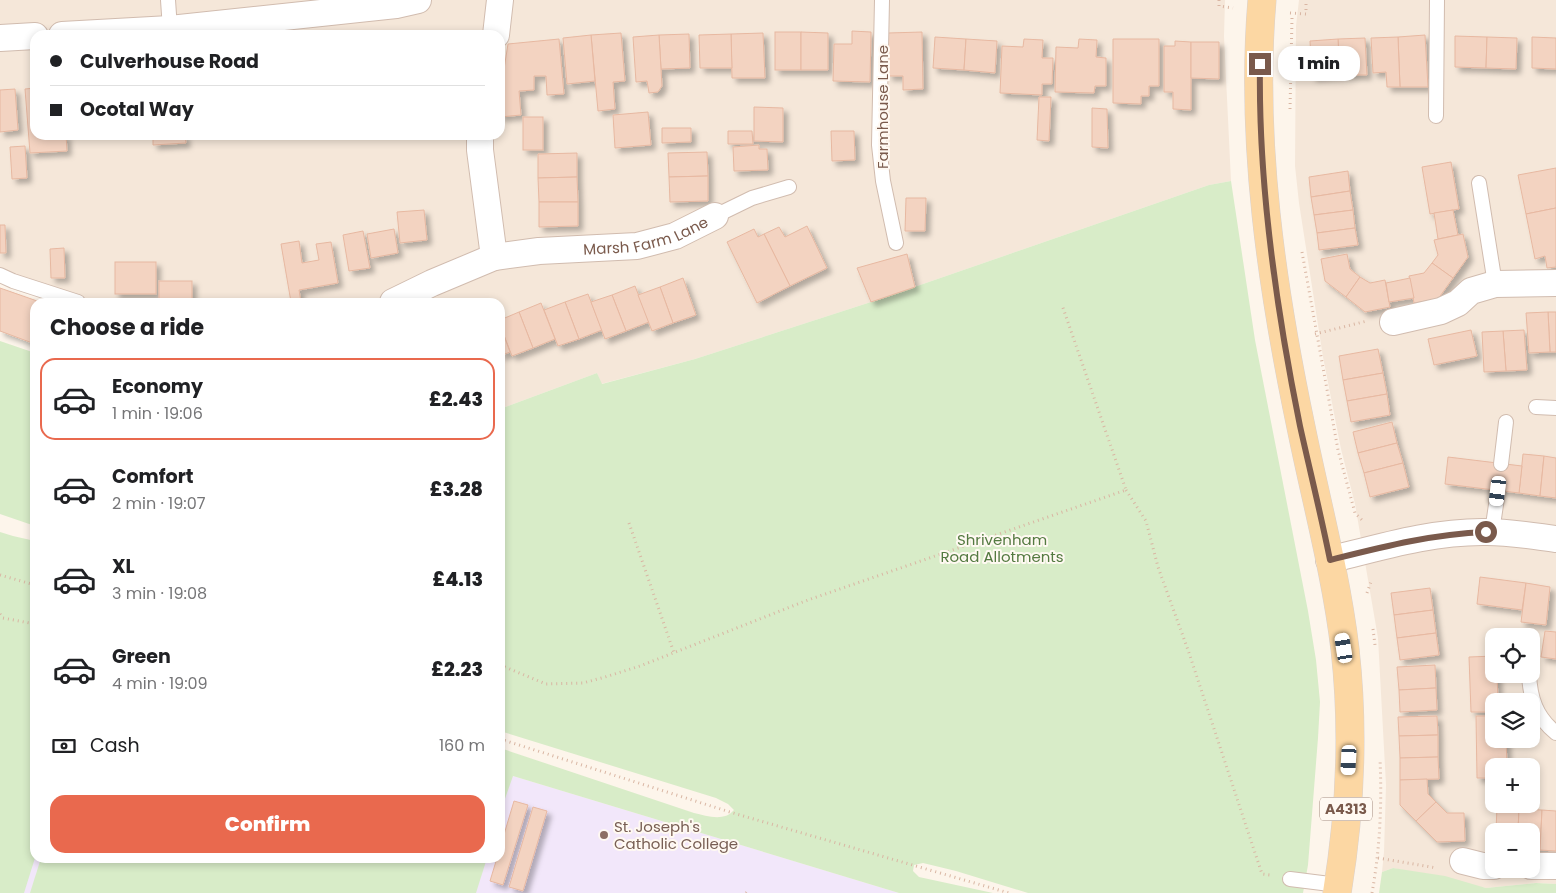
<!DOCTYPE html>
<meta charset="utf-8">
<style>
:root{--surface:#fff;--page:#f2f2f2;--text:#202124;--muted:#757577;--line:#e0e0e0;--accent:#e9694e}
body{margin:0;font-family:Poppins,sans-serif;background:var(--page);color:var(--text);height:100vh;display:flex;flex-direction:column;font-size:19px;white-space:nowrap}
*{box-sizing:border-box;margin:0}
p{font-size:16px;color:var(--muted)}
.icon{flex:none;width:28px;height:28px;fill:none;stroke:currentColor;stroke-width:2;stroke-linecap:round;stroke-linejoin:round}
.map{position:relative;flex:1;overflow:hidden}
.panel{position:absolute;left:30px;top:298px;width:475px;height:565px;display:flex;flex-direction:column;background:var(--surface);border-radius:15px;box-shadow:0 2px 8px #0003}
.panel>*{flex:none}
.banner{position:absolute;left:30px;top:30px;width:475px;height:110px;border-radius:15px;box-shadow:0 2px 8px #0003;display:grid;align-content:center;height:110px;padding:0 20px;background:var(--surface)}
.fabs{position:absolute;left:1485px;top:628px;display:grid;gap:10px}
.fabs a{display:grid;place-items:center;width:55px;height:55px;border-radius:10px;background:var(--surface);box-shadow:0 2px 8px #0003;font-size:25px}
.end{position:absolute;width:22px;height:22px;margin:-11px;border:6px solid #7a5a4c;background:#fff;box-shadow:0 0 0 2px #fff}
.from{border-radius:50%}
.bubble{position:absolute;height:35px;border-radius:15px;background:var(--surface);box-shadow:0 2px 8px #0003;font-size:16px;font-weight:800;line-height:35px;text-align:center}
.car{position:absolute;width:15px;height:30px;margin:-15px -8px;border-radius:6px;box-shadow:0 0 4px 1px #0007;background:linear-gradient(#fff 24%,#345 0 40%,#fff 0 76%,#345 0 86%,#fff 0)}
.banner b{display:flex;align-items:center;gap:18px;height:48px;font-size:19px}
.banner b+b{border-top:1px solid var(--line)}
.banner i{width:12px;height:12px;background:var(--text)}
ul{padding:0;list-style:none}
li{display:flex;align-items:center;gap:15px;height:82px;margin:0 10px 8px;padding:0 10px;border:2px solid transparent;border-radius:15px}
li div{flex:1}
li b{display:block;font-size:19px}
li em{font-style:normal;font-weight:800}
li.current{border-color:var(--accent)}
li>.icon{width:45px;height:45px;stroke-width:1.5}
h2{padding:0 20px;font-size:22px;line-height:60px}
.pay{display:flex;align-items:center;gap:12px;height:55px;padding:0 20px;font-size:19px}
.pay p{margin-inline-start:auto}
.button{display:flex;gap:10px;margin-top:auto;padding:10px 20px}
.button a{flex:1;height:58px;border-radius:15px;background:var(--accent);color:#fff;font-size:20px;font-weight:800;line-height:58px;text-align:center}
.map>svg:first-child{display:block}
.residential{fill:#f5e7d9;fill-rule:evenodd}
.education{fill:#f2e7fa}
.green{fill:#d8ecc8}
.building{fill:#f3d3c1;stroke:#e7b8a1;filter:url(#shadow)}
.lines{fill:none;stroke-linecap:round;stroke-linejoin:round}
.lane-casing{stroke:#d1bcaf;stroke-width:16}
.street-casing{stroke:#d1bcaf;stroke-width:28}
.primary-casing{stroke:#dad1cd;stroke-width:29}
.path{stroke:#d9b6a3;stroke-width:3;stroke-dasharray:1 4;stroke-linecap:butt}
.lane{stroke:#fff;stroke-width:14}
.street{stroke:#fff;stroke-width:26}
.primary{stroke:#fcd7a3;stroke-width:28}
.route{stroke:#7a5a4c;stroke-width:6}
.education-dot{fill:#8d6e63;stroke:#fff9f2;stroke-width:2}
.labels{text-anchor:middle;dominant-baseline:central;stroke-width:4;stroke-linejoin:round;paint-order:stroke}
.shield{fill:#fff9f2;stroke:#a28a7e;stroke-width:1}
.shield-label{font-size:14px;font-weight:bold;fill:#7a5a4c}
.street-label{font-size:15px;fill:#7a5a4c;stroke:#fff9f2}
.park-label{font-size:15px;fill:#547a41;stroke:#fff9f2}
.education-label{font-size:15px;fill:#785e54;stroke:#fff9f2;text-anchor:start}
</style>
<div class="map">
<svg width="1556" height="893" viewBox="0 0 1556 893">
<defs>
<filter id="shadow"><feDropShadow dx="4.5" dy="4.5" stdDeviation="2.5" flood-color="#0004"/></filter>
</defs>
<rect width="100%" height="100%" fill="#fdf5eb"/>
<!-- residential -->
<g class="residential">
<path d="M0 0H1225L1224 36 1231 181 1209 185 871 302 695 359 601 384 597 373 500 409V302H58L0 283ZM35 35H500V135H35Z"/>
<path d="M1299 0H1556V884L1536 883 1486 888 1393 868 1382 872 1384 852 1386 785 1378 638 1355 504 1341 449 1323 357 1299 203 1295 166 1296 26ZM1494 636H1531V674H1494ZM1494 701H1531V739H1494ZM1494 766H1531V804H1494ZM1494 831H1531V869H1494Z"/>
</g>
<!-- education -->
<path class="education" d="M0 622 35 858H500V772L899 893H0Z"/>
<!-- green -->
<g class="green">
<path d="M1231 181 1255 340 1308 611 1316 660 1320 702 1318 738 1308 865 1303 893H1028L956 871 923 863 914 865 913 871 919 877 993 893H899L513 776 500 813V748L694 813C707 816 724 822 734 810L728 804 716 798 500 731V409L597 373 602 384 695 359 871 302 1209 185Z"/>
<path d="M0 341 35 353V526L0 514Z"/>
<path d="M0 532 13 536 35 541V858L24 893H0Z"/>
<path d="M41 858H487L476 893H30Z"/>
<path d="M1393 868 1445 876 1486 888 1536 883 1556 884V893H1379L1382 872Z"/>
</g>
<!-- building -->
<g class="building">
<path d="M852 31 871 32 870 82 833 81 834 44H852Z"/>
<rect x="775" y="32" width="26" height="38"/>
<path d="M801 32 828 33V70H801Z"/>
<path d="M922 32 923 89 903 90V76H888V33Z"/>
<path d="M621 33 625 81 613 82 615 109 598 111 591 35Z"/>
<path d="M763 33 765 78H732L731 34Z"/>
<path d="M689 34 690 68 661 69 659 35Z"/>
<path d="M731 34 732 68H700L699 35Z"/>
<path d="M591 35 595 81 567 84 563 38Z"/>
<path d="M659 35 662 86 658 92 649 93 647 81 636 82 633 37Z"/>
<path d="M1425 35 1428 87H1400L1398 37Z"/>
<path d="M1455 36 1487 37 1486 68 1455 67Z"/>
<path d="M935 37 966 39 964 70 933 68Z"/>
<path d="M1398 37 1400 87H1387L1386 72 1373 73 1371 38Z"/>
<path d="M1487 37 1517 38 1516 69 1486 68Z"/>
<path d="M1532 37 1556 38V69L1532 68Z"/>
<path d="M1365 38 1367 75H1340L1338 39Z"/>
<path d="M559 39 564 94 547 95 546 76H534V90L519 91 521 115 500 117V94L508 44Z"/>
<path d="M966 39 997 41 995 73 964 70Z"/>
<path d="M1024 39 1043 40 1042 58H1053L1052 84H1042V95L1000 93 1002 46 1023 47Z"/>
<path d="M1079 39 1097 40 1096 57 1106 58V86H1095L1094 93 1055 92 1056 47 1078 48Z"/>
<path d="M1113 39H1159V86H1149V96H1141V104L1113 103Z"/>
<path d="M1338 39 1340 75 1312 77 1310 41Z"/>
<path d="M1175 41 1191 42V110L1173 109V92H1164V46H1175Z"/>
<path d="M1191 42H1219V79L1191 78Z"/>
<path d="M35 88V135H66L67 151 30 153 25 89Z"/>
<path d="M15 89 18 130 0 132V90Z"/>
<path d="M1039 97H1051L1049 141 1037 140Z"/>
<path d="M754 107 783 108V142L754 141Z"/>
<path d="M1092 108 1107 109 1108 148 1092 147Z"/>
<path d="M648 112 651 145 615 148 613 115Z"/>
<rect x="523" y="117" width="20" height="33"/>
<path d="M662 128H691V142L662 143Z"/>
<path d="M728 131H752L753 144H728Z"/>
<path d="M831 131H854L855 160 832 161Z"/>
<path d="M153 135H185L186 143 153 145Z"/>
<path d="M759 145V149H767L768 170 734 171 733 147Z"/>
<path d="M25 146 27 178 12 179 10 147Z"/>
<path d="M707 152 708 176 669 177 668 153Z"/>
<path d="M577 153V177L538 178V154Z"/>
<path d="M1451 162 1459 209 1430 214 1422 167Z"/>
<path d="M1556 168V208L1526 214 1518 175Z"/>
<path d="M1348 171 1350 191 1311 197 1309 177Z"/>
<path d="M708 176V201L670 202 669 177Z"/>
<path d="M577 177 578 202H539L538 178Z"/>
<path d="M1350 191 1353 210 1314 215 1311 197Z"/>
<path d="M906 198H926L925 231H905Z"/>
<path d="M539 202H578V226L539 227Z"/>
<path d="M1556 208V267L1547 268 1545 256 1535 259 1526 214Z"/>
<path d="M424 210 427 240 400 243 397 212Z"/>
<path d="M1353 210 1355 228 1317 233 1314 215Z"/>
<path d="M1453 210 1458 235 1438 239 1434 213Z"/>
<path d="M0 225H5L6 253H0Z"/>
<path d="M807 226 827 268 790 286 764 234 779 227 785 237Z"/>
<path d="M1355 228 1358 245 1319 250 1317 233Z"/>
<path d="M394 229 398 253 371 258 367 234Z"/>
<path d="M754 229 758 237 764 234 790 286 757 303 727 242Z"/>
<path d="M363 231 370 268 349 271 343 235Z"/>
<path d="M1463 234 1468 257 1453 278 1432 263 1438 255 1434 240Z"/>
<path d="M299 241 302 263 319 260 316 244 331 242 338 283 299 290 301 302H291L281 244Z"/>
<path d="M64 248 65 278H51L50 249Z"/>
<path d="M907 254 915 287 871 302 857 268Z"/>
<path d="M1347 254 1350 269 1360 277 1346 297 1325 281 1321 259Z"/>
<rect x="115" y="262" width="41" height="32"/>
<path d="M1432 263 1453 278 1438 299 1414 303 1409 276 1424 273Z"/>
<path d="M1360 277 1370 283 1385 280 1390 307 1365 312 1346 297Z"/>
<path d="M683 278 696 315 673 323 660 287Z"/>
<path d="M1410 278 1414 298 1389 302 1386 283Z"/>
<rect x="159" y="281" width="33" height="21"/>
<path d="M635 286 649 322 626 331 612 295Z"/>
<path d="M660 287 673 323 652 331 638 295Z"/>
<path d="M0 288 40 302H35V344L0 331Z"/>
<path d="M588 294 602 330 579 339 565 302Z"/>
<path d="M612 295 626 331 605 339 591 302Z"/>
<path d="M565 302 579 339 558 346 544 310Z"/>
<path d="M541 303 555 339 533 348 519 312Z"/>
<path d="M519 312 533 348 512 356 500 325V320Z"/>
<path d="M1548 312H1556V352H1550Z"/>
<path d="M1548 312 1550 352 1529 353 1526 313Z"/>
<path d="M500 325 510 352 500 356Z"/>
<path d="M1471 330 1477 356 1434 365 1428 339Z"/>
<path d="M1524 330 1527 370 1506 371 1503 331Z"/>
<path d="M1503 331 1506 371 1484 372 1482 332Z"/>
<path d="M1378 349 1383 373 1343 380 1339 356Z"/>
<path d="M1383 373 1387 394 1347 401 1343 380Z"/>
<path d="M1387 394 1390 415 1351 422 1347 401Z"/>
<path d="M1392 422 1397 443 1358 453 1353 432Z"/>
<path d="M1397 443 1403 463 1364 473 1358 453Z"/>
<path d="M1523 454 1544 456 1540 496 1519 493Z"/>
<path d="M1544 456 1556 458V498L1540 496Z"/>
<path d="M1448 457 1522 466 1519 493 1445 484Z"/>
<path d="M1403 463 1409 487 1370 497 1364 473Z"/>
<path d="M1480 577 1526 583 1522 610 1477 604Z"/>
<path d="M1526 583 1550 587 1546 625 1521 622Z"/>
<path d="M1430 588 1433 610 1394 615 1391 593Z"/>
<path d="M1433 610 1436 633 1397 638 1394 615Z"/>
<path d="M1545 631 1556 632V659L1541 657Z"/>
<path d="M1436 633 1439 655 1400 660 1397 638Z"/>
<path d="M1494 656V674H1497L1498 701H1494V712H1471L1469 657Z"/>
<path d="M1435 665 1436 688 1399 690 1397 667Z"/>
<path d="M1436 688 1437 710 1400 712 1399 690Z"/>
<path d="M1437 716 1438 735 1399 736 1398 717Z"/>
<path d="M1476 716H1494V739H1506L1507 766H1494V778H1477Z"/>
<path d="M1438 735V757L1400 758 1399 736Z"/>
<path d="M1438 757 1439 779 1400 780V758Z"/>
<path d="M1427 779 1428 794 1436 802 1416 821 1400 805V780Z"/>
<path d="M514 801 528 805 503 885 490 881 497 858H500V848Z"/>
<path d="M1436 802 1447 813H1464L1465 841 1437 842 1416 821Z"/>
<path d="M533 807 547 811 523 891 509 887Z"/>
<path d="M1497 807 1519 809 1518 831H1496Z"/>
<path d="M1519 809 1542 810 1540 850 1531 849V831H1518Z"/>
<path d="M1542 810 1556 811V851L1540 850Z"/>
</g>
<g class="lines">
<!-- lane casing -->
<g class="lane-casing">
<g id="lane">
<path d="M168 0 170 29"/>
<path d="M882 0 879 145 883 181 896 243"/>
<path d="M1436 116 1437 0"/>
<path d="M1479 183 1495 284"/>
<path d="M715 216 752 198 789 187"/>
<path d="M0 275 13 281 78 302"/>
<path d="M1536 407 1556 408"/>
<path d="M1501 464 1506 422"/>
<path d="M1492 532 1498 491"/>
<path d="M1529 674C1530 698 1536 717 1556 733"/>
<path d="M1290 879 1338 885"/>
</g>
</g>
<!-- street casing -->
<g class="street-casing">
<g id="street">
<path d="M62 35 170 29 396 5 418 0"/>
<path d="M496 35 500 0"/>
<path d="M0 38 35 36"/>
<path id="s1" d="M494 257 539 251 637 246 675 236 715 216"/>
<path d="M393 302 432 283 494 257 480 150V135"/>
<path d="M1393 322 1441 311 1458 303 1471 291 1495 284 1556 283"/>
<path d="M1329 560C1381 547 1433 531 1487 532 1510 532 1533 536 1556 539"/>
<path d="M1463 861 1483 866H1494"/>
<path d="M1531 866H1556"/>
</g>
</g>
<!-- primary casing -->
<g class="primary-casing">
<path id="primary" d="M1262 0C1250 141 1272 289 1301 427 1316 501 1336 574 1345 649 1354 729 1350 814 1337 893"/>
</g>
<!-- path -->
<g class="path">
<path d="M1219 0V6L1233 8"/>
<path d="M1290 13 1306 14V0"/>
<path d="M1290 109 1292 18"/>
<path d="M1302 252 1338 450 1355 513 1364 522"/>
<path d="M1315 334 1367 321"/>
<path d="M1126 490 1146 521 1158 567 1188 650 1262 874 1270 875"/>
<path d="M629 523 674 653"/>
<path d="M0 575 35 585"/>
<path d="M1367 593 1372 579"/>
<path d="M0 614 3 618 35 624"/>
<path d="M1373 629 1375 645"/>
<path d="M500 665 546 684 583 683 605 677 640 666 808 600 1126 490 1062 305"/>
<path d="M500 739 733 813 1009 893"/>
<path d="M1378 858 1437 868"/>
<path d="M746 893 747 892"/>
<path d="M1372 893C1380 849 1382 804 1380 759"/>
</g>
<!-- lane -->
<use href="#lane" class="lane"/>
<!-- street -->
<use href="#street" class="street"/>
<!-- primary -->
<use href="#primary" class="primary"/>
</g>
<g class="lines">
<!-- route -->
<path class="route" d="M1260 64C1258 185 1276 308 1300 426 1310 471 1321 515 1330 560 1382 547 1432 534 1486 532"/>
</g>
<!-- markers -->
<circle class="education-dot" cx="604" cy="835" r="5"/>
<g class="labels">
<!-- shield labels -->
<rect class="shield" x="1320" y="797.5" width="52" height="23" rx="4"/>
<g class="shield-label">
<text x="1346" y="809">A4313</text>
</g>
<!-- street labels -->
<g class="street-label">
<text transform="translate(882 107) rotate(-90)">Farmhouse Lane</text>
<text stroke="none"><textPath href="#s1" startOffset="154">Marsh Farm Lane</textPath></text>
</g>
<!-- park labels -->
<g class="park-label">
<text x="1002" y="539">Shrivenham<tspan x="1002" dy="17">Road Allotments</tspan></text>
</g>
<!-- education labels -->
<g class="education-label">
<text x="614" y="826">St. Joseph's<tspan x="614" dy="17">Catholic College</tspan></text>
</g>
</g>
</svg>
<div class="fabs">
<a><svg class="icon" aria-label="locate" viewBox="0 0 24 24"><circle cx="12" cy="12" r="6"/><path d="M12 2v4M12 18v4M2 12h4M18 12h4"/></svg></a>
<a><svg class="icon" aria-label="layers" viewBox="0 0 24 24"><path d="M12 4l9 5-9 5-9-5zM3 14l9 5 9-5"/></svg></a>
<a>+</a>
<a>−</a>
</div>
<i class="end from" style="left:1486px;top:532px"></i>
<i class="end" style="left:1260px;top:64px"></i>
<div class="bubble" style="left:1278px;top:46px;width:82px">1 min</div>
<i class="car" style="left:1498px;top:491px;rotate:187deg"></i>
<i class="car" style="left:1344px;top:648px;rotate:351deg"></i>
<i class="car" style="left:1349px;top:760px;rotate:183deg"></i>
<div class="banner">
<b><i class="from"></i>Culverhouse Road</b>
<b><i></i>Ocotal Way</b>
</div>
<section class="panel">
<h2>Choose a ride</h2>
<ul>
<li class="current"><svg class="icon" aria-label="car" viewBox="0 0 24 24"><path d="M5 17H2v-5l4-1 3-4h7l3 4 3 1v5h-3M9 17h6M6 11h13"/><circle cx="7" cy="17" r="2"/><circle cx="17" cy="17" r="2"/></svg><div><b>Economy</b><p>1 min · 19:06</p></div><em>£2.43</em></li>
<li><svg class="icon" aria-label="car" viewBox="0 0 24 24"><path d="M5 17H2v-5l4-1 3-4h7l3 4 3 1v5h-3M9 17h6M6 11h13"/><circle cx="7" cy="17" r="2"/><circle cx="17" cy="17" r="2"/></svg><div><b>Comfort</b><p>2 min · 19:07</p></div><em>£3.28</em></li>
<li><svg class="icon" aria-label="car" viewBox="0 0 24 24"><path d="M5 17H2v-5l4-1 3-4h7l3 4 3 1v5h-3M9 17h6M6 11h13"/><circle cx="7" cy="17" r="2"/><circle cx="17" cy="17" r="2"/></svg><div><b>XL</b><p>3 min · 19:08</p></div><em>£4.13</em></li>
<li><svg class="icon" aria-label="car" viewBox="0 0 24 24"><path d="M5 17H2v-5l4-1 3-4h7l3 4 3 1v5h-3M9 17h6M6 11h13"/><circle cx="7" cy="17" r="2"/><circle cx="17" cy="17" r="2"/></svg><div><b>Green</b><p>4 min · 19:09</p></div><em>£2.23</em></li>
</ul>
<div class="pay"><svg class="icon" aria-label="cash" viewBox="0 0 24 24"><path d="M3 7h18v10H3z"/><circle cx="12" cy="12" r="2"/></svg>Cash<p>160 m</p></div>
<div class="button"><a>Confirm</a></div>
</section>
</div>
